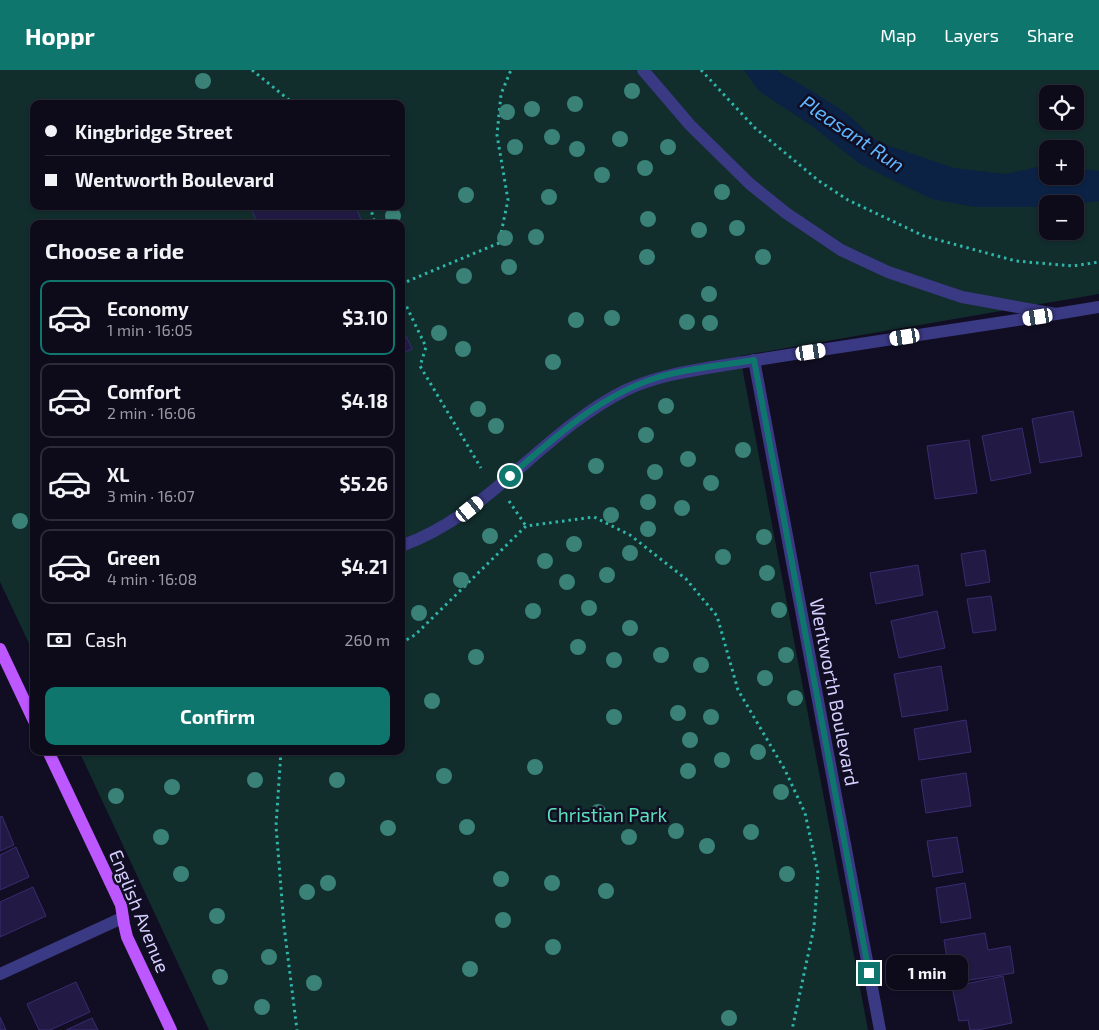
<!DOCTYPE html>
<meta charset="utf-8">
<style>
:root{--surface:#0d0a1a;--page:#161323;--text:#f1f3f6;--muted:#9a9aa2;--line:#2d2b39;--accent:#0f766e}
body{margin:0;font-family:"Exo 2",sans-serif;background:var(--page);color:var(--text);height:100vh;display:flex;flex-direction:column;font-size:19px;white-space:nowrap}
*{box-sizing:border-box;margin:0}
p{font-size:16px;color:var(--muted)}
.icon{flex:none;width:28px;height:28px;fill:none;stroke:currentColor;stroke-width:2;stroke-linecap:round;stroke-linejoin:round}
.map{position:relative;flex:1;overflow:hidden}
.side{position:absolute;left:30px;top:150px;width:375px;height:535px;display:flex;flex-direction:column;background:var(--surface);border-radius:10px;box-shadow:0 1px 4px #0004,0 0 0 1px var(--line)}
.side>*{flex:none}
.hud{position:absolute;left:30px;top:30px;width:375px;height:110px;border-radius:10px;box-shadow:0 1px 4px #0004,0 0 0 1px var(--line);display:grid;align-content:center;height:110px;padding:0 15px;background:var(--surface)}
.tools{position:absolute;left:1039px;top:15px;display:grid;gap:10px}
.tools a{display:grid;place-items:center;width:45px;height:45px;border-radius:10px;background:var(--surface);box-shadow:0 1px 4px #0004,0 0 0 1px var(--line);font-size:25px}
.end{position:absolute;width:22px;height:22px;margin:-11px;border:6px solid #0f766e;background:#fff;box-shadow:0 0 0 2px #fff}
.from{border-radius:50%}
.bubble{position:absolute;height:35px;border-radius:10px;background:var(--surface);box-shadow:0 1px 4px #0004,0 0 0 1px var(--line);font-size:16px;font-weight:700;line-height:35px;text-align:center}
.car{position:absolute;width:15px;height:30px;margin:-15px -8px;border-radius:6px;box-shadow:0 0 4px 1px #0007;background:linear-gradient(#fff 24%,#345 0 40%,#fff 0 76%,#345 0 86%,#fff 0)}
.hud b{display:flex;align-items:center;gap:18px;height:48px;font-size:19px}
.hud b+b{border-top:1px solid var(--line)}
.hud i{width:12px;height:12px;background:var(--text)}
ul{padding:0;list-style:none}
li{display:flex;align-items:center;gap:15px;height:75px;margin:0 10px 8px;padding:0 5px;border:2px solid var(--line);border-radius:10px}
li div{flex:1}
li b{display:block;font-size:19px}
li em{font-style:normal;font-weight:700}
li.on{border-color:var(--accent)}
li>.icon{width:45px;height:45px;stroke-width:1.5}
h2{padding:0 15px;font-size:22px;line-height:60px}
.pay{display:flex;align-items:center;gap:12px;height:55px;padding:0 15px;font-size:19px}
.pay p{margin-inline-start:auto}
.button{display:flex;gap:10px;margin-top:auto;padding:10px 15px}
.button a{flex:1;height:58px;border-radius:10px;background:var(--accent);color:#fff;font-size:20px;font-weight:700;line-height:58px;text-align:center}
header{display:flex;align-items:center;gap:30px;box-sizing:border-box;height:70px;padding:0 25px;background:var(--accent);color:#fff}
header strong{font-size:24px}
nav{display:flex;gap:28px;margin-inline-start:auto;font-size:18px}
.map>svg:first-child{display:block}
.green{fill:#112d2c;fill-rule:evenodd}
.water{fill:#0b2245}
.building{fill:#221a44;stroke:#382c71}
.lines{fill:none;stroke-linecap:round;stroke-linejoin:round}
.path{stroke:#2eb6ab;stroke-width:3;stroke-dasharray:2.5 4;stroke-linecap:butt}
.minor{stroke:#3a3983;stroke-width:12}
.major{stroke:#bd57ff;stroke-width:12}
.tree{fill:#3a8277}
.route{stroke:#0f766e;stroke-width:6}
.labels{text-anchor:middle;dominant-baseline:central;stroke-width:5;stroke-linejoin:round;paint-order:stroke}
.street-label{font-size:19px;fill:#d5d0ff;stroke:#110e23}
.park-label{font-size:19px;fill:#5be0bc;stroke:#110e23}
.water-label{font-size:20px;font-style:italic;fill:#5eb7ff;stroke:#110e23}
</style>
<header>
<strong>Hoppr</strong>
<nav><a>Map</a><a>Layers</a><a>Share</a></nav>
</header>
<div class="map">
<svg width="1099" height="960" viewBox="0 0 1099 960">
<rect width="100%" height="100%" fill="#110e23"/>
<!-- green -->
<path class="green" d="M0 0H1099V224L740 286 868 960H209L79 681H401V154H34V584L0 512ZM1048 24H1075V51H1048ZM34 34H401V136H34ZM1048 79H1075V106H1048ZM1048 134H1075V161H1048Z"/>
<!-- water -->
<path class="water" d="M744 0H776L810 20 846 43 878 72 954 98 1005 104 1047 95 1048 106H1075V98L1099 101V131L1075 134H1048L1047 137H975L932 129 860 94 812 56 759 21Z"/>
<!-- building -->
<g class="building">
<path d="M250 136H355L363 154H258Z"/>
<path d="M401 255 412 279 401 284Z"/>
<path d="M1073 341 1082 386 1040 393 1032 349Z"/>
<path d="M1022 358 1031 403 991 411 982 366Z"/>
<path d="M969 370 977 423 935 429 927 376Z"/>
<path d="M985 480 990 512 966 516 961 484Z"/>
<path d="M918 495 923 525 876 534 870 503Z"/>
<path d="M991 526 996 560 973 563 967 529Z"/>
<path d="M937 541 945 578 899 588 891 551Z"/>
<path d="M941 596 948 640 902 647 894 604Z"/>
<path d="M966 650 971 682 919 690 914 659Z"/>
<path d="M966 703 971 736 926 743 921 710Z"/>
<path d="M2 746 14 775 0 781V747Z"/>
<path d="M957 767 963 802 933 807 927 771Z"/>
<path d="M16 777 29 807 0 820V785Z"/>
<path d="M965 813 971 848 941 853 936 818Z"/>
<path d="M33 817 46 846 0 867V832Z"/>
<path d="M985 863 988 880 1010 876 1014 903 951 913 944 870Z"/>
<path d="M1003 906 1012 953 977 960H970L968 950 959 951 952 917Z"/>
<path d="M76 912 90 942 50 960H39L27 934Z"/>
<path d="M0 947 6 960H0Z"/>
<path d="M92 948 98 960H66Z"/>
</g>
<g class="lines">
<!-- path -->
<g class="path">
<path d="M252 0 294 34"/>
<path d="M701 0 755 58 819 111 848 130 924 166 1016 191 1073 196 1099 192"/>
<path d="M370 136 375 154"/>
<path d="M401 214 499 173 508 130 497 65 501 24 511 0"/>
<path d="M401 225 426 277 420 296 481 398"/>
<path d="M509 431 526 456"/>
<path d="M401 573 415 565 526 456 594 447 630 465 686 509 717 546 738 620 785 700 805 743 818 803 814 857 792 960"/>
<path d="M281 681 276 756 284 856 297 960"/>
</g>
<!-- minor -->
<g class="minor">
<path d="M643 0 690 55 750 114 786 143 841 180 888 202 962 227 1056 244 1099 237"/>
<path d="M754 290 880 960"/>
<path d="M401 476C489 445 543 361 626 320 654 307 683 302 713 297 738 293 763 289 788 285 877 271 967 258 1056 244"/>
<path d="M0 904 122 848"/>
</g>
<!-- major -->
<g class="major">
<path d="M0 579 34 651"/>
<path d="M48 681 121 835 124 854 127 867 171 960"/>
</g>
</g>
<!-- trees -->
<g class="tree">
<circle cx="203" cy="11" r="8"/>
<circle cx="632" cy="21" r="8"/>
<circle cx="575" cy="34" r="8"/>
<circle cx="532" cy="39" r="8"/>
<circle cx="507" cy="42" r="8"/>
<circle cx="552" cy="67" r="8"/>
<circle cx="620" cy="69" r="8"/>
<circle cx="515" cy="77" r="8"/>
<circle cx="668" cy="77" r="8"/>
<circle cx="577" cy="79" r="8"/>
<circle cx="645" cy="98" r="8"/>
<circle cx="602" cy="105" r="8"/>
<circle cx="722" cy="122" r="8"/>
<circle cx="466" cy="125" r="8"/>
<circle cx="549" cy="127" r="8"/>
<circle cx="393" cy="146" r="8"/>
<circle cx="648" cy="149" r="8"/>
<circle cx="737" cy="158" r="8"/>
<circle cx="699" cy="160" r="8"/>
<circle cx="536" cy="167" r="8"/>
<circle cx="505" cy="168" r="8"/>
<circle cx="647" cy="187" r="8"/>
<circle cx="763" cy="187" r="8"/>
<circle cx="509" cy="197" r="8"/>
<circle cx="464" cy="206" r="8"/>
<circle cx="709" cy="224" r="8"/>
<circle cx="612" cy="248" r="8"/>
<circle cx="576" cy="250" r="8"/>
<circle cx="687" cy="252" r="8"/>
<circle cx="710" cy="253" r="8"/>
<circle cx="439" cy="263" r="8"/>
<circle cx="463" cy="279" r="8"/>
<circle cx="553" cy="292" r="8"/>
<circle cx="666" cy="336" r="8"/>
<circle cx="478" cy="339" r="8"/>
<circle cx="496" cy="356" r="8"/>
<circle cx="646" cy="365" r="8"/>
<circle cx="743" cy="380" r="8"/>
<circle cx="688" cy="389" r="8"/>
<circle cx="596" cy="396" r="8"/>
<circle cx="655" cy="402" r="8"/>
<circle cx="711" cy="413" r="8"/>
<circle cx="648" cy="432" r="8"/>
<circle cx="682" cy="438" r="8"/>
<circle cx="611" cy="445" r="8"/>
<circle cx="20" cy="451" r="8"/>
<circle cx="648" cy="459" r="8"/>
<circle cx="490" cy="466" r="8"/>
<circle cx="764" cy="467" r="8"/>
<circle cx="574" cy="474" r="8"/>
<circle cx="630" cy="483" r="8"/>
<circle cx="723" cy="487" r="8"/>
<circle cx="545" cy="491" r="8"/>
<circle cx="767" cy="503" r="8"/>
<circle cx="607" cy="505" r="8"/>
<circle cx="461" cy="510" r="8"/>
<circle cx="567" cy="512" r="8"/>
<circle cx="589" cy="538" r="8"/>
<circle cx="779" cy="540" r="8"/>
<circle cx="533" cy="541" r="8"/>
<circle cx="419" cy="543" r="8"/>
<circle cx="630" cy="558" r="8"/>
<circle cx="578" cy="577" r="8"/>
<circle cx="661" cy="585" r="8"/>
<circle cx="786" cy="585" r="8"/>
<circle cx="476" cy="587" r="8"/>
<circle cx="614" cy="590" r="8"/>
<circle cx="701" cy="595" r="8"/>
<circle cx="765" cy="608" r="8"/>
<circle cx="795" cy="628" r="8"/>
<circle cx="432" cy="631" r="8"/>
<circle cx="678" cy="643" r="8"/>
<circle cx="614" cy="647" r="8"/>
<circle cx="711" cy="647" r="8"/>
<circle cx="690" cy="670" r="8"/>
<circle cx="758" cy="682" r="8"/>
<circle cx="722" cy="690" r="8"/>
<circle cx="535" cy="697" r="8"/>
<circle cx="688" cy="701" r="8"/>
<circle cx="444" cy="706" r="8"/>
<circle cx="255" cy="710" r="8"/>
<circle cx="337" cy="710" r="8"/>
<circle cx="172" cy="717" r="8"/>
<circle cx="781" cy="722" r="8"/>
<circle cx="116" cy="726" r="8"/>
<circle cx="598" cy="742" r="8"/>
<circle cx="467" cy="757" r="8"/>
<circle cx="388" cy="758" r="8"/>
<circle cx="676" cy="761" r="8"/>
<circle cx="751" cy="762" r="8"/>
<circle cx="161" cy="767" r="8"/>
<circle cx="629" cy="767" r="8"/>
<circle cx="707" cy="776" r="8"/>
<circle cx="181" cy="804" r="8"/>
<circle cx="787" cy="804" r="8"/>
<circle cx="501" cy="809" r="8"/>
<circle cx="328" cy="813" r="8"/>
<circle cx="552" cy="813" r="8"/>
<circle cx="606" cy="821" r="8"/>
<circle cx="307" cy="822" r="8"/>
<circle cx="217" cy="846" r="8"/>
<circle cx="503" cy="850" r="8"/>
<circle cx="553" cy="877" r="8"/>
<circle cx="269" cy="887" r="8"/>
<circle cx="470" cy="899" r="8"/>
<circle cx="220" cy="907" r="8"/>
<circle cx="314" cy="913" r="8"/>
<circle cx="262" cy="937" r="8"/>
<circle cx="729" cy="948" r="8"/>
</g>
<g class="lines">
<!-- route -->
<path class="route" d="M510 406C554 368 599 326 656 308 687 298 721 296 754 290L869 903"/>
</g>
<g class="labels">
<!-- street labels -->
<g class="street-label">
<text transform="translate(835 622) rotate(79)">Wentworth Boulevard</text>
<text transform="translate(140 841) rotate(68)">English Avenue</text>
</g>
<!-- park labels -->
<g class="park-label">
<text x="607" y="744">Christian Park</text>
</g>
<!-- water labels -->
<g class="water-label">
<text transform="translate(853 63) rotate(34)">Pleasant Run</text>
</g>
</g>
</svg>
<div class="tools">
<a><svg class="icon" aria-label="locate" viewBox="0 0 24 24"><circle cx="12" cy="12" r="6"/><path d="M12 2v4M12 18v4M2 12h4M18 12h4"/></svg></a>
<a>+</a>
<a>−</a>
</div>
<i class="end from" style="left:510px;top:406px"></i>
<i class="end" style="left:869px;top:903px"></i>
<div class="bubble" style="left:886px;top:885px;width:82px">1 min</div>
<i class="car" style="left:1038px;top:247px;rotate:261deg"></i>
<i class="car" style="left:905px;top:267px;rotate:261deg"></i>
<i class="car" style="left:811px;top:282px;rotate:81deg"></i>
<i class="car" style="left:470px;top:439px;rotate:51deg"></i>
<div class="hud">
<b><i class="from"></i>Kingbridge Street</b>
<b><i></i>Wentworth Boulevard</b>
</div>
<section class="side">
<h2>Choose a ride</h2>
<ul>
<li class="on"><svg class="icon" aria-label="car" viewBox="0 0 24 24"><path d="M5 17H2v-5l4-1 3-4h7l3 4 3 1v5h-3M9 17h6M6 11h13"/><circle cx="7" cy="17" r="2"/><circle cx="17" cy="17" r="2"/></svg><div><b>Economy</b><p>1 min · 16:05</p></div><em>$3.10</em></li>
<li><svg class="icon" aria-label="car" viewBox="0 0 24 24"><path d="M5 17H2v-5l4-1 3-4h7l3 4 3 1v5h-3M9 17h6M6 11h13"/><circle cx="7" cy="17" r="2"/><circle cx="17" cy="17" r="2"/></svg><div><b>Comfort</b><p>2 min · 16:06</p></div><em>$4.18</em></li>
<li><svg class="icon" aria-label="car" viewBox="0 0 24 24"><path d="M5 17H2v-5l4-1 3-4h7l3 4 3 1v5h-3M9 17h6M6 11h13"/><circle cx="7" cy="17" r="2"/><circle cx="17" cy="17" r="2"/></svg><div><b>XL</b><p>3 min · 16:07</p></div><em>$5.26</em></li>
<li><svg class="icon" aria-label="car" viewBox="0 0 24 24"><path d="M5 17H2v-5l4-1 3-4h7l3 4 3 1v5h-3M9 17h6M6 11h13"/><circle cx="7" cy="17" r="2"/><circle cx="17" cy="17" r="2"/></svg><div><b>Green</b><p>4 min · 16:08</p></div><em>$4.21</em></li>
</ul>
<div class="pay"><svg class="icon" aria-label="cash" viewBox="0 0 24 24"><path d="M3 7h18v10H3z"/><circle cx="12" cy="12" r="2"/></svg>Cash<p>260 m</p></div>
<div class="button"><a>Confirm</a></div>
</section>
</div>
